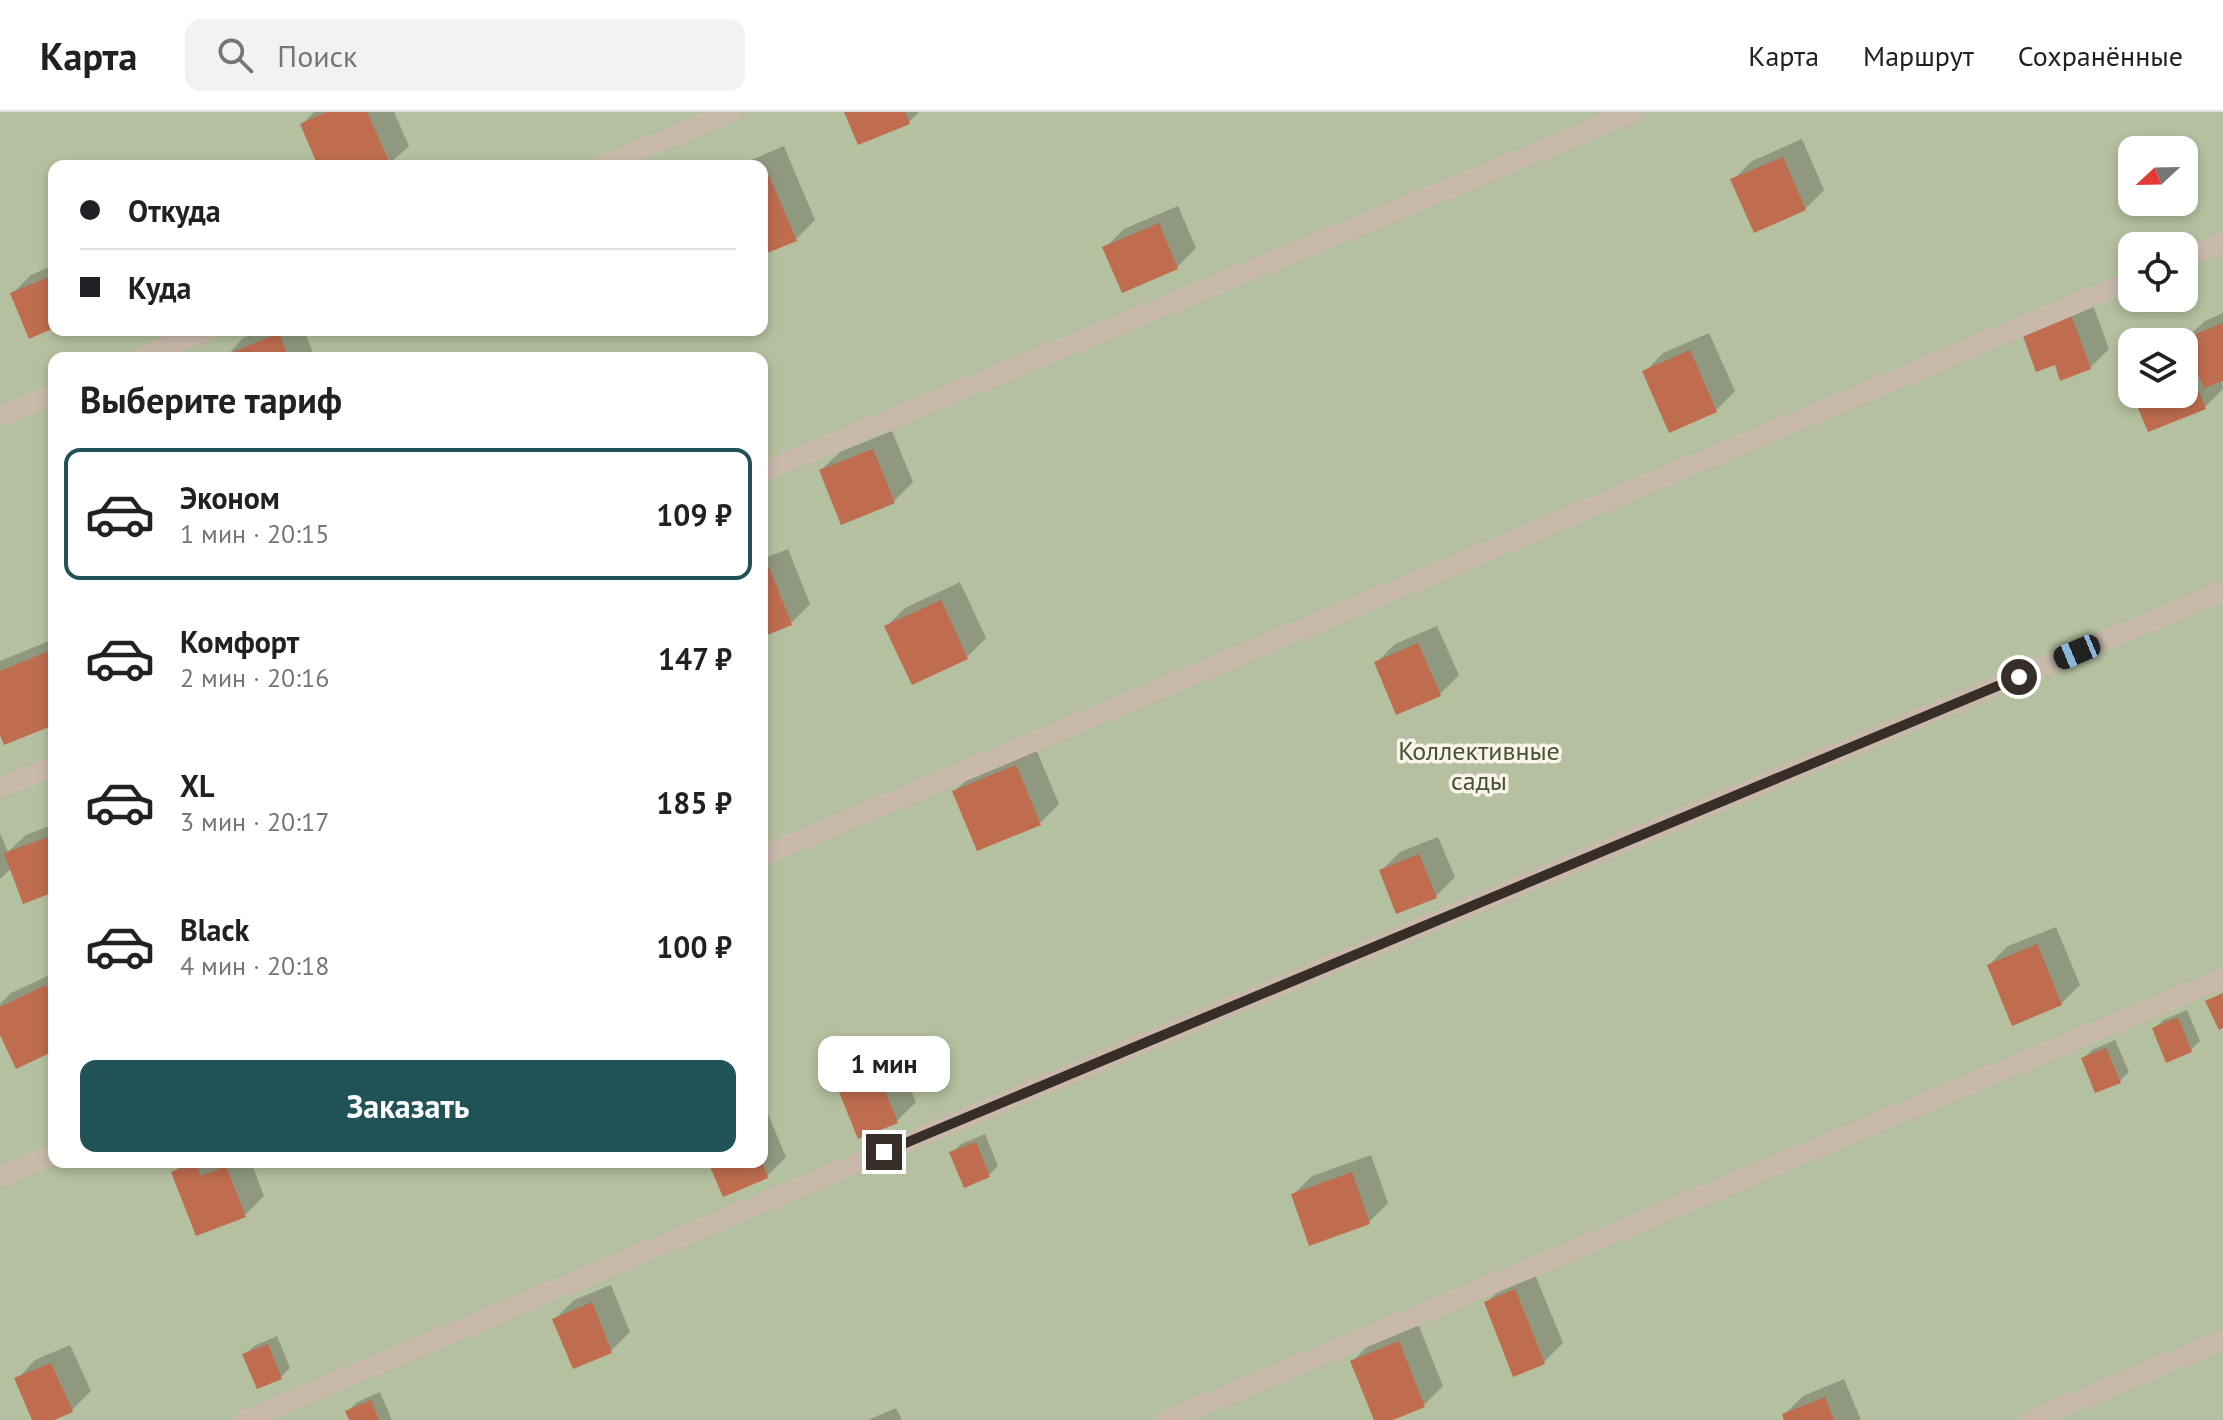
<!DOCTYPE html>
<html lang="ru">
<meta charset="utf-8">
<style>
:root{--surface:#fff;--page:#f2f2f2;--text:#202124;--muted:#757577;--line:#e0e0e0;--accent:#215256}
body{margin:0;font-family:"PT Sans",sans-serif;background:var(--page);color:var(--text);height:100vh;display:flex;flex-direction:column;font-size:30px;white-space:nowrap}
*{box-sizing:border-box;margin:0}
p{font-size:26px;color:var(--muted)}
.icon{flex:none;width:44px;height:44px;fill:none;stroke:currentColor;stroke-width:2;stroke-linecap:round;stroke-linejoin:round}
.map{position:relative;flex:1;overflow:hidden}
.sheet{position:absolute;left:48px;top:240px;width:720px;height:816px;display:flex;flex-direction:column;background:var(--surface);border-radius:16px;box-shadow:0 4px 12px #0003}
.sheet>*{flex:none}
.top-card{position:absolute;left:48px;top:48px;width:720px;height:176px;border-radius:16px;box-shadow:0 4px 12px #0003;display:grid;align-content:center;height:176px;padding:0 32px;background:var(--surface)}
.needle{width:52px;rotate:248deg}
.fabs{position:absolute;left:2118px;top:24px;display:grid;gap:16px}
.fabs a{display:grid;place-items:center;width:80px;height:80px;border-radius:16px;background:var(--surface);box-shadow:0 4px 12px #0003;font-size:40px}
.end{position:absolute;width:36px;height:36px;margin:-18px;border:10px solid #372e2a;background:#fff;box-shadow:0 0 0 4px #fff}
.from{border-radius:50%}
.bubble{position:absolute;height:56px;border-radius:16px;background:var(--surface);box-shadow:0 4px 12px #0003;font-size:26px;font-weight:800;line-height:56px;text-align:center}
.car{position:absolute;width:24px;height:48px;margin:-24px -12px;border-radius:10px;box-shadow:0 0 6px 2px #0007;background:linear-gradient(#222 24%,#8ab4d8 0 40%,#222 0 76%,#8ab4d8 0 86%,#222 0)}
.top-card b{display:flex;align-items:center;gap:28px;height:76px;font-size:30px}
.top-card b+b{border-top:2px solid var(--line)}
.top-card i{width:20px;height:20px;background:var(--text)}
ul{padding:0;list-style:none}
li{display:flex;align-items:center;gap:24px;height:132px;margin:0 16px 12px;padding:0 16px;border:4px solid transparent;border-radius:16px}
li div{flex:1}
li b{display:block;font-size:30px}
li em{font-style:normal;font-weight:800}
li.selected{border-color:var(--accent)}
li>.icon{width:72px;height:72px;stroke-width:1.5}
h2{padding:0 32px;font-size:36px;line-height:96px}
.primary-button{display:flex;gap:16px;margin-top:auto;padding:16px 32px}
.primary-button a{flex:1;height:92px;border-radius:16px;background:var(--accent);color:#fff;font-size:32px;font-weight:800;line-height:92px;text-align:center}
header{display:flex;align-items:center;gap:48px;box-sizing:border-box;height:112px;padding:0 40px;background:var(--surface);border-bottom:2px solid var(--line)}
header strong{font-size:38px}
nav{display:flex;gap:44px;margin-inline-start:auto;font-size:28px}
.search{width:560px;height:72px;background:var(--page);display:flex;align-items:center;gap:20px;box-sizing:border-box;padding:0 28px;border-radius:16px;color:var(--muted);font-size:30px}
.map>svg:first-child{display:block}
.green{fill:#b4c09f;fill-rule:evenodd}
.shadow{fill:#0003}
.building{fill:#bf6c4f}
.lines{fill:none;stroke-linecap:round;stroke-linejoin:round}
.minor{stroke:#c9b9ab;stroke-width:20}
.route{stroke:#372e2a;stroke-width:10}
.labels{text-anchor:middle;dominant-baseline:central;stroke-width:7;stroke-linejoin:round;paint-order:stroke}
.park-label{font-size:26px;fill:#46542f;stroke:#f9f3eb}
</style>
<header>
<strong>Карта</strong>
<div class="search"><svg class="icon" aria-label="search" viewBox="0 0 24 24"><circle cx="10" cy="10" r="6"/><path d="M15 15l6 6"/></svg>Поиск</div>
<nav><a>Карта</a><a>Маршрут</a><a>Сохранённые</a></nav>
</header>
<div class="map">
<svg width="2223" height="1308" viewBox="0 0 2223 1308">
<rect width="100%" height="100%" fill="#f1e9de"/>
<!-- green -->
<path class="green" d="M0 0H2223V1308H0ZM2132 38H2184V90H2132ZM54 54H762V218H54ZM2132 134H2184V186H2132ZM2132 230H2184V282H2132ZM54 246H762V1050H54Z"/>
<!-- shadow -->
<g class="shadow">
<path d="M314 0H394L409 34 387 54H320L302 12Z"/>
<path d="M846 0H919L909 10Z"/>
<path d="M1802 27 1824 78 1805 97 1733 68 1752 49Z"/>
<path d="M784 34 815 108 796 127 762 141V54H737Z"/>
<path d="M1178 94 1196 136 1177 155 1123 178 1105 136 1124 117Z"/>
<path d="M54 153V214L12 182 31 163Z"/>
<path d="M2090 185 2109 237 2090 256 2056 250 2024 222Z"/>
<path d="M2223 201V266L2221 267 2223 277 2205 295 2149 318 2135 282H2184V230H2167L2194 219 2205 209Z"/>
<path d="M262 218H304L314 243 312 246H225L243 226Z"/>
<path d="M1709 221 1735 279 1716 298 1645 260 1663 241Z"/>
<path d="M892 319 913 370 894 389 821 358 840 340Z"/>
<path d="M788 437 810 492 791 511 762 523V447Z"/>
<path d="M960 470 986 526 967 545 886 515 905 496Z"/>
<path d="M1437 514 1459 563 1440 582 1376 551 1395 532Z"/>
<path d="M54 527V610L0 618V549Z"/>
<path d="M1035 635 1059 692 1040 711 954 680 973 661Z"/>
<path d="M54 712V778L12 756 0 767V721L8 740 26 723Z"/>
<path d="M1438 725 1455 765 1436 784 1381 759 1400 740Z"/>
<path d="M2056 815 2080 873 2061 892 1989 853 2008 834Z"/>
<path d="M54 861V937L0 918V892L11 881Z"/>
<path d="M2187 898 2200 929 2191 938 2154 917 2163 908Z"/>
<path d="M2115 928 2129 960 2120 969 2083 947 2092 938Z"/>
<path d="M896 941 916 990 897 1009 859 1025 839 975 858 956Z"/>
<path d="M765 995 786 1045 767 1064 724 1082 710 1050H762V996Z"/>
<path d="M985 1022 998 1054 989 1063 952 1041 961 1032Z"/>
<path d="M1371 1043 1388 1091 1369 1110 1293 1083 1312 1064Z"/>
<path d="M184 1050H251L264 1084 245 1103 174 1060Z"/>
<path d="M1534 1160 1563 1231 1544 1250 1486 1191 1505 1172Z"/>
<path d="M611 1173 630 1220 611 1239 574 1255 555 1207 574 1188Z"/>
<path d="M1418 1212 1443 1274 1424 1293 1388 1308H1376L1353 1249 1371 1230Z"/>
<path d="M277 1224 290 1256 281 1265 258 1275 245 1243 254 1234Z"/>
<path d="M70 1233 91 1279 72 1298 49 1308H34L17 1267 35 1248Z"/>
<path d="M1844 1267 1861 1308H1786L1784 1303 1803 1284Z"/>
<path d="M380 1280 392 1308H351L348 1299 357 1290Z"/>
<path d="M896 1296 902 1308H868Z"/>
</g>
<!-- building -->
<g class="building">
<path d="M327 0H367L391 54H318L300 12Z"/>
<path d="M844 0H905L910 12 858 33Z"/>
<path d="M1783 45 1806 98 1754 121 1730 67Z"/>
<path d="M764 52 797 129 762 143V53Z"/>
<path d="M1159 111 1178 157 1122 181 1102 135Z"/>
<path d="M54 163V216L29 227 10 181Z"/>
<path d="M2071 203 2091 257 2060 269 2055 253 2036 260 2022 221Z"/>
<path d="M2223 211V269L2204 276 2183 227Z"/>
<path d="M279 221 289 246H218Z"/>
<path d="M1690 238 1717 300 1669 321 1642 259Z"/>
<path d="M2184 242 2206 297 2148 320 2132 282H2184Z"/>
<path d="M2132 254V281L2123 258Z"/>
<path d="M873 337 895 391 841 413 819 358Z"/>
<path d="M769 455 792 513 762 525V457Z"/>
<path d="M941 488 968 547 912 573 884 514Z"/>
<path d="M1418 531 1441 584 1396 603 1374 550Z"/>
<path d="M51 538 54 545V613L4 633 0 623V559Z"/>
<path d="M1016 653 1041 713 977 739 952 679Z"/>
<path d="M54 723V780L23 792 4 741Z"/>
<path d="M1419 742 1437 786 1396 802 1379 758Z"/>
<path d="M2037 832 2062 893 2012 914 1987 853Z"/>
<path d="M46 873 54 889V939L16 957 0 923V895Z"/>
<path d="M2223 881V916L2219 918 2205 889Z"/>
<path d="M2178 905 2192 940 2166 951 2152 916Z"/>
<path d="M2106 936 2121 971 2095 981 2081 946Z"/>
<path d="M877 959 898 1011 858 1027 837 975Z"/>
<path d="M976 1030 990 1065 964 1076 949 1040Z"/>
<path d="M196 1050 201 1064 226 1054 246 1105 196 1124 171 1060Z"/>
<path d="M708 1050H762L768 1066 723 1085Z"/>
<path d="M1352 1060 1370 1112 1309 1134 1291 1082Z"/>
<path d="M1515 1177 1545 1252 1513 1265 1484 1190Z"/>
<path d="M592 1190 612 1241 573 1257 552 1207Z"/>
<path d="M1399 1229 1425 1295 1393 1308H1374L1350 1249Z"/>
<path d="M268 1232 282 1267 257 1277 242 1242Z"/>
<path d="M51 1251 73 1300 54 1308H32L14 1266Z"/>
<path d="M1825 1285 1834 1308H1784L1782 1302Z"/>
<path d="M371 1288 379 1308H349L345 1299Z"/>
</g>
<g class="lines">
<!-- minor -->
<g class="minor">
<path d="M601 54 731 0"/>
<path d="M2184 146 2223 130"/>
<path d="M140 246 207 218"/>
<path d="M0 304 54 282"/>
<path d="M762 360 1634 0"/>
<path d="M0 676 54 654"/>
<path d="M762 744 2132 168"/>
<path d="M0 1065 54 1042"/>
<path d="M244 1308 2223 479"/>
<path d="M1167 1308 2223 866"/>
<path d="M2031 1308 2223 1228"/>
</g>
</g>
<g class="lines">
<!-- route -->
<path class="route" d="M884 1040 2019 565"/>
</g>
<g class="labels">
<!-- park labels -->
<g class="park-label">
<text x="1479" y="638">Коллективные<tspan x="1479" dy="30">сады</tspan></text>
</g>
</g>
</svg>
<div class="fabs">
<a><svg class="needle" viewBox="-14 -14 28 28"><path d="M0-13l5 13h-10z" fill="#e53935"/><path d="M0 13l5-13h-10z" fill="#757577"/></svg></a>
<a><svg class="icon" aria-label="locate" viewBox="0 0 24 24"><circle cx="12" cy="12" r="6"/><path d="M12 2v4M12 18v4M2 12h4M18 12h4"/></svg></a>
<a><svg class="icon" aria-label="layers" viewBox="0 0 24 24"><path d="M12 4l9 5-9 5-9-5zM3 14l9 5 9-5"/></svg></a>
</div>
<i class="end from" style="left:2019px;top:565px"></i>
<i class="end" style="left:884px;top:1040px"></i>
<div class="bubble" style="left:818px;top:924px;width:132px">1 мин</div>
<i class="car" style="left:2077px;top:540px;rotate:247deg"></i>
<div class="top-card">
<b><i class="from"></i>Откуда</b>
<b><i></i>Куда</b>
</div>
<section class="sheet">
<h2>Выберите тариф</h2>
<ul>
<li class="selected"><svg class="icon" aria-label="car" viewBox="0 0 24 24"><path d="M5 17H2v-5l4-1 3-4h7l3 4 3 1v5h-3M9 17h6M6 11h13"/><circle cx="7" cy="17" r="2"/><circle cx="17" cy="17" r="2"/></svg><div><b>Эконом</b><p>1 мин · 20:15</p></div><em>109 ₽</em></li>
<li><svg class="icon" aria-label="car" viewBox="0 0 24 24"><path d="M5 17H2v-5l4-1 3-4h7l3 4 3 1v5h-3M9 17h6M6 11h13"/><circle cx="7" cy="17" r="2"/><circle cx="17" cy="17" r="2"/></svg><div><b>Комфорт</b><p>2 мин · 20:16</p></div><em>147 ₽</em></li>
<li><svg class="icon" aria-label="car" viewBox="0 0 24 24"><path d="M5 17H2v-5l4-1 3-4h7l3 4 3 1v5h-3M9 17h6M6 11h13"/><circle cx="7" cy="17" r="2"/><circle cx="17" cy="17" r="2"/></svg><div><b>XL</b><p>3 мин · 20:17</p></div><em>185 ₽</em></li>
<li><svg class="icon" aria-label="car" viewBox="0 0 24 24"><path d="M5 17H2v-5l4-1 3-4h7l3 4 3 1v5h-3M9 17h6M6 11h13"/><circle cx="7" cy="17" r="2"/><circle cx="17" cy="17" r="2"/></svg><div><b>Black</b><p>4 мин · 20:18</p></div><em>100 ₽</em></li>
</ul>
<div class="primary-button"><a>Заказать</a></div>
</section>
</div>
